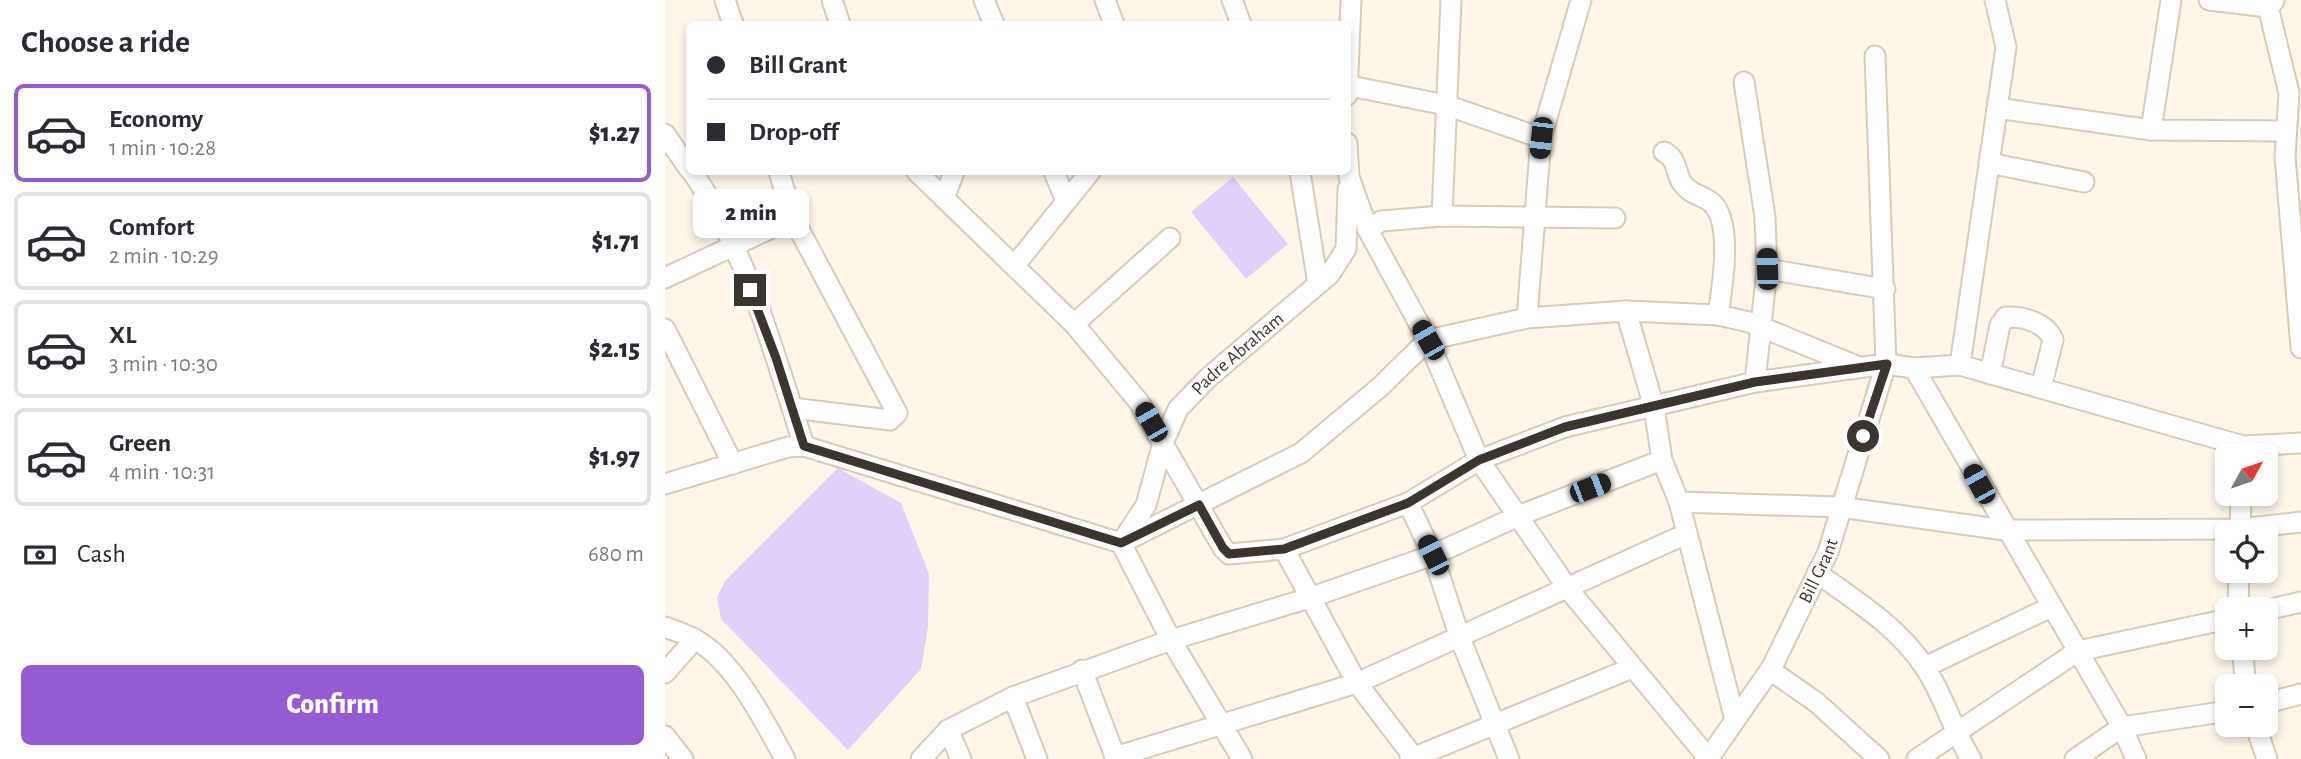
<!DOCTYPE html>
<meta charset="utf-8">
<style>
:root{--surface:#fff;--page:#f2f2f3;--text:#2b2b33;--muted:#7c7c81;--line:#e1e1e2;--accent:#945bd3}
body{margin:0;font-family:"Alegreya Sans",sans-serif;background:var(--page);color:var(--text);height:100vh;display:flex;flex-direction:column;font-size:26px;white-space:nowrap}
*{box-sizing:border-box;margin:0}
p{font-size:23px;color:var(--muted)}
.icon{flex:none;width:38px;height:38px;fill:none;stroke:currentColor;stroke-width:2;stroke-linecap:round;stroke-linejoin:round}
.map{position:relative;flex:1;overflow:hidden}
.sheet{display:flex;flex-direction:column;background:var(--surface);width:665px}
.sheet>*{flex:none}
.top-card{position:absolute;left:21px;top:21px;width:665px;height:154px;border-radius:10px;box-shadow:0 4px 10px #0003;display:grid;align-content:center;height:154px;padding:0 21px;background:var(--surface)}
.needle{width:46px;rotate:50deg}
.fabs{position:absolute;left:1550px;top:443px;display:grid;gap:14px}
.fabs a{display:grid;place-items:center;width:63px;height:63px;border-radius:10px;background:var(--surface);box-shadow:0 4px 10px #0003;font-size:35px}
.end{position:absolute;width:32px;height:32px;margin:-16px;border:9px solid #3b352d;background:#fff;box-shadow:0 0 0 4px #fff}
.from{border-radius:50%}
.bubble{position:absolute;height:49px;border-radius:10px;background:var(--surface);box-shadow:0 4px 10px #0003;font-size:23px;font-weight:800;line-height:49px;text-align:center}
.car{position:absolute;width:21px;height:42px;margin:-21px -10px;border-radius:9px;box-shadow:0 0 5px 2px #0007;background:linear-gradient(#222 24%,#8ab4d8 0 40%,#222 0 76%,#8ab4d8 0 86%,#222 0)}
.top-card b{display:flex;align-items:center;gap:24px;height:66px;font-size:26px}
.top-card b+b{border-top:2px solid var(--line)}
.top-card i{width:18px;height:18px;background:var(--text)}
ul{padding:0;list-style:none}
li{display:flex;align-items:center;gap:21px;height:98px;margin:0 14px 10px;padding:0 7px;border:4px solid var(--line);border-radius:10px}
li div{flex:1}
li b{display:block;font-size:26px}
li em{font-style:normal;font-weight:800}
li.on{border-color:var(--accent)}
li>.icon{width:63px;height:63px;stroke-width:1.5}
h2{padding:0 21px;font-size:32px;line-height:84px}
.pay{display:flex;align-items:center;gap:18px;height:77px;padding:0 21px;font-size:26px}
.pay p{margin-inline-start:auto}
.button{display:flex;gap:14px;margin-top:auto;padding:14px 21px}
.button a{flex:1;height:80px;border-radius:10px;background:var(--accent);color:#fff;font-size:28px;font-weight:800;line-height:80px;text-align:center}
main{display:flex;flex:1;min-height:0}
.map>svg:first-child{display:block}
.green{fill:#e1d1fa}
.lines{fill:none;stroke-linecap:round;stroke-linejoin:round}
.minor-casing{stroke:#d9cbb8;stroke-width:23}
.minor{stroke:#fff;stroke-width:19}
.route{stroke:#3b352d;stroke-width:9}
.labels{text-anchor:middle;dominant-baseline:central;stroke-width:7;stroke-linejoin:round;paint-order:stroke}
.street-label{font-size:19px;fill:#3b352d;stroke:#fff6ea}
</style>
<main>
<section class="sheet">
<h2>Choose a ride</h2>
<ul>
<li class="on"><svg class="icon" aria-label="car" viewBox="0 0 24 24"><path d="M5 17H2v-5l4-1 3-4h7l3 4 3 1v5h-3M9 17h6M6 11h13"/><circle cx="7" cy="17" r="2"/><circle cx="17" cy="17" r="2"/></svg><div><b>Economy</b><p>1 min · 10:28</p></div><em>$1.27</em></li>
<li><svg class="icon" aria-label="car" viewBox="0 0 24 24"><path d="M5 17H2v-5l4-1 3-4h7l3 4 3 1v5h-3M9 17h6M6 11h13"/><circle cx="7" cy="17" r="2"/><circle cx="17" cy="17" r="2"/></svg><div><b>Comfort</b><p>2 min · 10:29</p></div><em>$1.71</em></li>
<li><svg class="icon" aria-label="car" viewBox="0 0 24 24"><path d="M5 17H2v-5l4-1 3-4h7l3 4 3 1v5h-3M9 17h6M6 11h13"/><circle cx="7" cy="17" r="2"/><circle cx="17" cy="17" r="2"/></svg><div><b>XL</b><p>3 min · 10:30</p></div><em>$2.15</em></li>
<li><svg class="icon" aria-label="car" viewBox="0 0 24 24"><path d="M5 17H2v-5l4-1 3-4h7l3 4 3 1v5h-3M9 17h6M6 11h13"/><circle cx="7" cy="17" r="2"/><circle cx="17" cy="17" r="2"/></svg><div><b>Green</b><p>4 min · 10:31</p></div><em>$1.97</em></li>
</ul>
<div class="pay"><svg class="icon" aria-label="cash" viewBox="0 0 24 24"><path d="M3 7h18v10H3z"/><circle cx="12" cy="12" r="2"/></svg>Cash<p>680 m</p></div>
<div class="button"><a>Confirm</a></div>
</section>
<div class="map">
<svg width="1636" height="759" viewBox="0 0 1636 759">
<rect width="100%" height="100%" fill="#fff6ea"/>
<!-- green -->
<g class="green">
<path d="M568 177 623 244 581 279 526 212Z"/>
<path d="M173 468 236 503 264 574 263 627 256 669 183 750 56 619 52 598 60 581Z"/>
</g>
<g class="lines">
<!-- minor casing -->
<g class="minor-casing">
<g id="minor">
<path d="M60 0 68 24"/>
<path d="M167 0 175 24"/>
<path d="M319 0 329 24"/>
<path d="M440 0 449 24"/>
<path d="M567 0 576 24"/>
<path d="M1544 0 1603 7 1609 1"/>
<path d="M1598 0 1603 7 1624 93 1620 157 1636 348"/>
<path d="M1079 82 1100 217 1102 269 1090 382"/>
<path d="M685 86 781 105 876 138"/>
<path d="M682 95 686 0"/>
<path d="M1332 108 1486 130 1621 131"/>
<path d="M1486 130 1506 0"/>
<path d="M0 134 24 169"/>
<path d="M682 143 684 177 703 230 763 340 814 460 904 590 1044 759"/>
<path d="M999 152C1013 159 1010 172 1017 183 1025 195 1039 195 1048 204 1068 225 1057 288 1053 315"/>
<path d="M1324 163 1419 182"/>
<path d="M27 172C80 246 111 358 139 446"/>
<path d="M114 172 128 218 232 413 225 420 127 408"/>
<path d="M252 172 409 324 474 402 558 548 564 554 619 549 743 503 814 460 900 427 1090 382 1221 364 1249 368 1295 365 1578 446 1636 443"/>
<path d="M389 172 401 201"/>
<path d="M635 172 653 284"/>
<path d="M280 196 289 172"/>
<path d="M777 216 786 0"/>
<path d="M703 230 716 221 777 216 950 218"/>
<path d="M350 265 425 172"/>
<path d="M1102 269 1220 289"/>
<path d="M0 278 128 218"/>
<path d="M961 311 989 407 997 460 1014 502 1070 720"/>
<path d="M862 318 876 138 916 0"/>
<path d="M409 324 505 238"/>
<path d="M0 329 68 464"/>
<path d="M1295 365 1341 47 1330 0"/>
<path d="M1249 368 1457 727 1471 759"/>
<path d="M1325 374 1335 325 1341 317C1358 316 1382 323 1388 340L1376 388"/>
<path d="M0 484 123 447 139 446 456 543 636 453 715 387 763 340 862 318 961 311 1053 315 1084 322 1194 367"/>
<path d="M1014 502 1175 507 1340 530 1575 529 1636 522"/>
<path d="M743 503 768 555 795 638 844 759"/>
<path d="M1575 532 1576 494"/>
<path d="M619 549 692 683 750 759"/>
<path d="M1152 573C1191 601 1232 626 1259 666 1278 694 1288 730 1306 759"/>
<path d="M1573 609 1574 570"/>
<path d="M1601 610 1636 602"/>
<path d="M0 627C10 631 22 634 31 640 70 662 99 721 120 759"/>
<path d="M1577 648 1581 686"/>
<path d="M1260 667 1386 607"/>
<path d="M417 670 451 759"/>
<path d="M1105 670 1151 702 1214 759"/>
<path d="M0 673 30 639"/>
<path d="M348 697 372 759"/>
<path d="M1601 703 1636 694"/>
<path d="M1590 724 1602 759"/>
<path d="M283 730 296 759"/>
<path d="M0 736 18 759"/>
<path d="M450 757 692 683 1021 534"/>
<path d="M256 759 283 730 348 697 506 640 644 598 768 555 853 516 997 460"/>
<path id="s1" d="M577 759 506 640 456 543 481 505 498 443 513 409 544 377 665 274 681 249 683 189"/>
<path d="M745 759 967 668"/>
<path id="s2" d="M1043 759 1107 667 1163 552 1221 364 1210 56"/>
<path d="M1252 759 1413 651 1563 619"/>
<path d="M1410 759 1457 727 1563 711"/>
</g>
</g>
<!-- minor -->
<use href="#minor" class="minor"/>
</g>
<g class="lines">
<!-- route -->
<path class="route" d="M85 290 111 358 139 446 456 543 534 505 558 548 564 554 619 549 743 503 814 460 900 427 1090 382 1222 364 1198 436"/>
</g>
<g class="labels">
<!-- street labels -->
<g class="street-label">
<text stroke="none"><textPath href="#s1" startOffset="476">Padre Abraham</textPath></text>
<text stroke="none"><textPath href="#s2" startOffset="219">Bill Grant</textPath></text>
</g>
</g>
</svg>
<div class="fabs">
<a><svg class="needle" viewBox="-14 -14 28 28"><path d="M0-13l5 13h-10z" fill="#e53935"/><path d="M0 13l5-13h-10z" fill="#7c7c81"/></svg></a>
<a><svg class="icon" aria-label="locate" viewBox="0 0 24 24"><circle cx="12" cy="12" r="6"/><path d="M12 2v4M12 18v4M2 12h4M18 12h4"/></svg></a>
<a>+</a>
<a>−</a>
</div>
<i class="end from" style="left:1198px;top:436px"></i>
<i class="end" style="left:85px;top:290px"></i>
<div class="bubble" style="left:28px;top:189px;width:116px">2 min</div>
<i class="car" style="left:876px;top:138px;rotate:186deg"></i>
<i class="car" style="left:1102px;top:269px;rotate:358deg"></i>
<i class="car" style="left:763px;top:340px;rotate:330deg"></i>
<i class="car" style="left:486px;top:422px;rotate:330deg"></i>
<i class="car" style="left:1314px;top:484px;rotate:331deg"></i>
<i class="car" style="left:925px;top:488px;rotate:69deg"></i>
<i class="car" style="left:768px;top:555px;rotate:334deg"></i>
<div class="top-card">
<b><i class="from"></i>Bill Grant</b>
<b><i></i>Drop-off</b>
</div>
</div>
</main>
